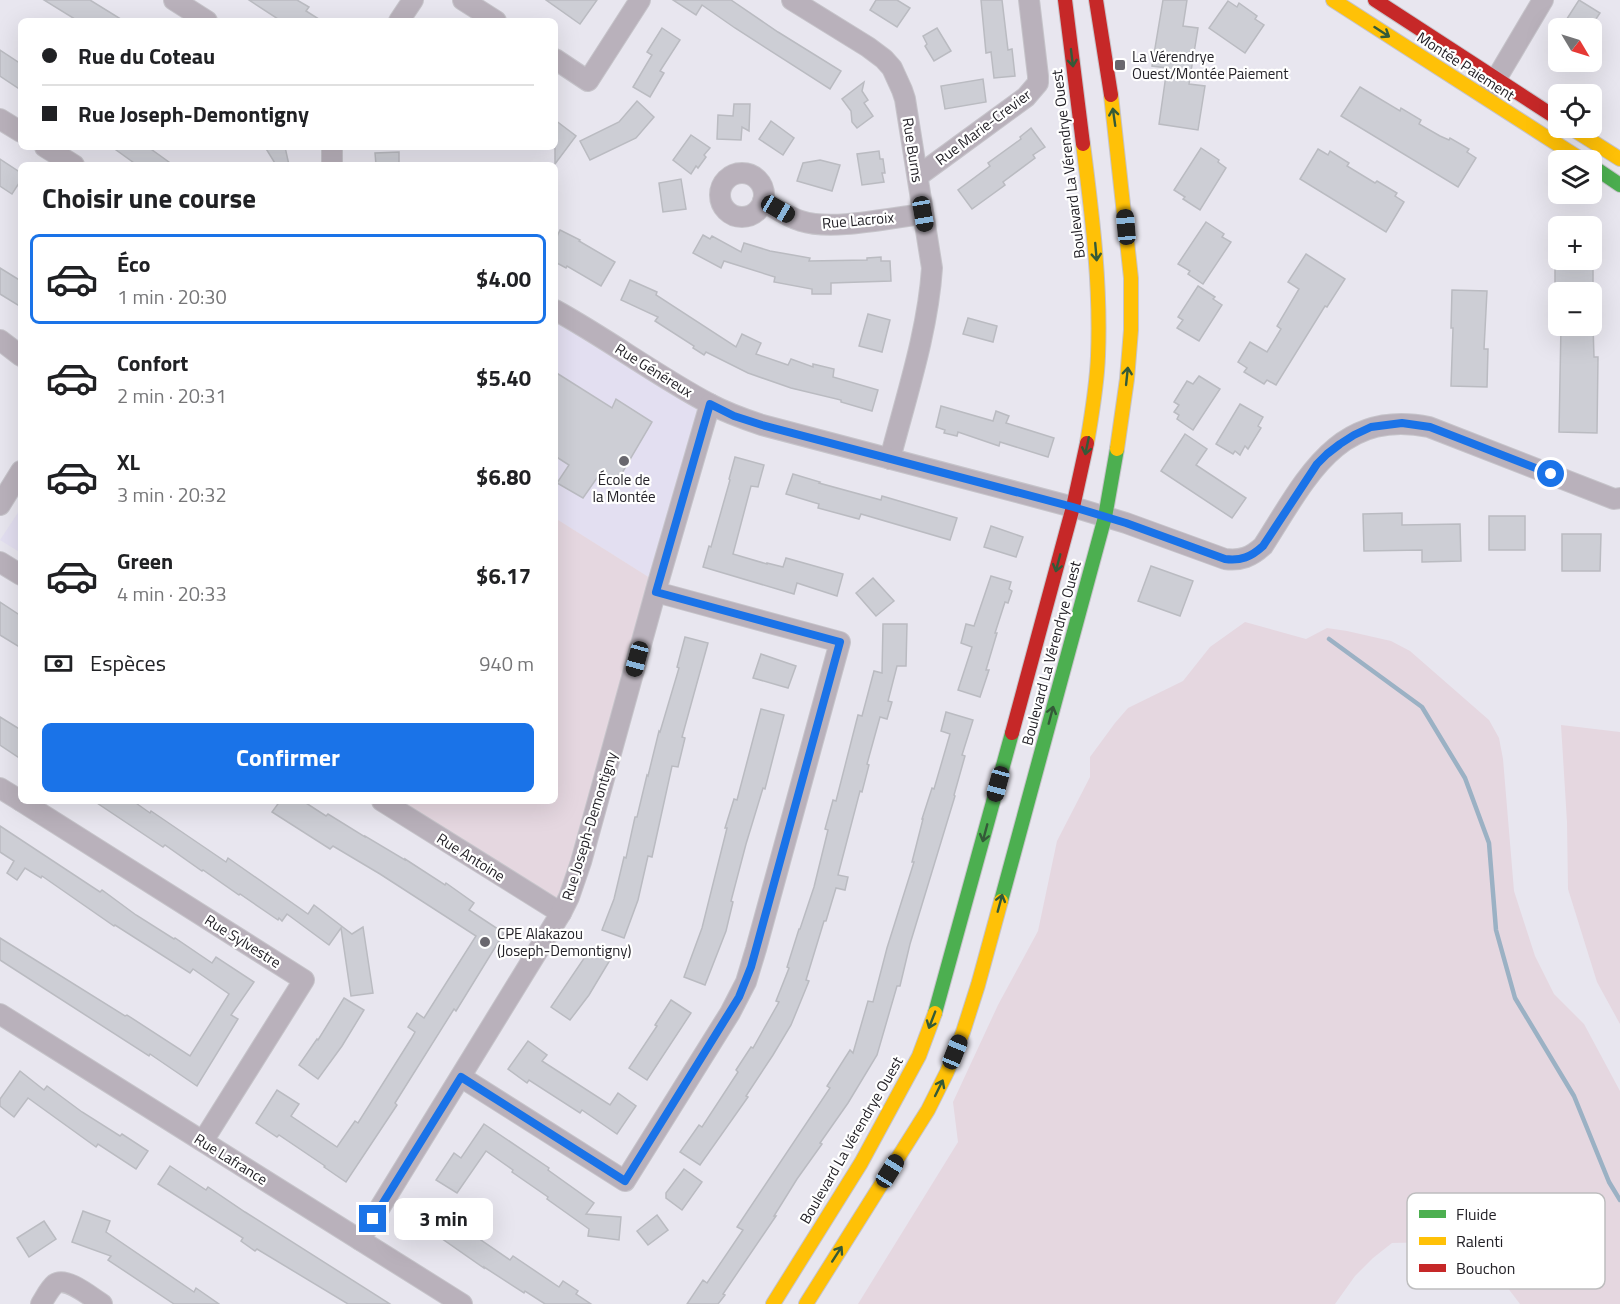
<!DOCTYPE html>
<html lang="fr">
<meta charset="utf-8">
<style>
:root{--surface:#fff;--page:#f2f2f2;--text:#202124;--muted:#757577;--line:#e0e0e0;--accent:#1a73e8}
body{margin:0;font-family:"Titillium Web",sans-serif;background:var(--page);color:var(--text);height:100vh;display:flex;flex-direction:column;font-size:22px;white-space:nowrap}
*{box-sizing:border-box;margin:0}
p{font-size:20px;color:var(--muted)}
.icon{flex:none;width:33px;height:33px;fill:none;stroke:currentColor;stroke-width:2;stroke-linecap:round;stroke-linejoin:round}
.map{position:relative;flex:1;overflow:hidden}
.panel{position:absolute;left:18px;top:162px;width:540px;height:642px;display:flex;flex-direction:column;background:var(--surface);border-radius:9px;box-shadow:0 6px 24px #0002}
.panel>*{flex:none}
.guide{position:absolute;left:18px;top:18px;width:540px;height:132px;border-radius:9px;box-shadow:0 6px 24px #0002;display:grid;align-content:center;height:132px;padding:0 24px;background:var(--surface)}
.needle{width:39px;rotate:128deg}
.controls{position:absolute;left:1548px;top:18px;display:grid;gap:12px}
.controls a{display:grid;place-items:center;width:54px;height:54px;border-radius:9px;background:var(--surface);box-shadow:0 6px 24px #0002;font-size:30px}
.end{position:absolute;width:27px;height:27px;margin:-14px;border:8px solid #1a73e8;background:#fff;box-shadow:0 0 0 3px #fff}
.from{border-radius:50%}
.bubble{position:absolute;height:42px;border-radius:9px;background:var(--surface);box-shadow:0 6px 24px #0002;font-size:20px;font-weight:700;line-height:42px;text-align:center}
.car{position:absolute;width:18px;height:36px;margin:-18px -9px;border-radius:8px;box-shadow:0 0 4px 2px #0007;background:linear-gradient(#222 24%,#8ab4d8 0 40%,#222 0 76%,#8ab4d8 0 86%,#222 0)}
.guide b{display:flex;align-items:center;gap:21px;height:57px;font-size:22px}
.guide b+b{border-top:2px solid var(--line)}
.guide i{width:15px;height:15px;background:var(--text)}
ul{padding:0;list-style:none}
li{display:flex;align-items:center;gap:18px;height:90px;margin:0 12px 9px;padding:0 12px;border:3px solid transparent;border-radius:9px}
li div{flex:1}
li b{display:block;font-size:22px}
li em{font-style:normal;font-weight:700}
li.on{border-color:var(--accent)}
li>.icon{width:54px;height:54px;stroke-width:1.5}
h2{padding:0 24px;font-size:27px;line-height:72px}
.pay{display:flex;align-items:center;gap:15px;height:66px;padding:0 24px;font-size:22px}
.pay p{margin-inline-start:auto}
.primary-button{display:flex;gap:12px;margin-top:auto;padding:12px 24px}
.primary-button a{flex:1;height:69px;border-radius:9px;background:var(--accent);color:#fff;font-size:24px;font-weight:700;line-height:69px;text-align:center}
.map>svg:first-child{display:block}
.built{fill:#e3dff1}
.green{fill:#e5d7e0}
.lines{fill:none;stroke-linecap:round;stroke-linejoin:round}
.stream{stroke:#9bb1c4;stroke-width:4.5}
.building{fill:#cdced5;stroke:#babbc1;stroke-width:1.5}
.street-casing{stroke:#c6c4ca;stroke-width:22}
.fast-casing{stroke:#c6c4ca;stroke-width:16}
.slow-casing{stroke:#c6c4ca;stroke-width:16}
.jam-casing{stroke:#c6c4ca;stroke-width:16}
.street{stroke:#b9b1bb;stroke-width:20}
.fast{stroke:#4caf50;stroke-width:14}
.slow{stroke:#ffc107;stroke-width:14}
.jam{stroke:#c62828;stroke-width:14}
.oneway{stroke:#345a38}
.route{stroke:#1a73e8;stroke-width:8}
.poi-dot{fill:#69676e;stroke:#fff;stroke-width:2}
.labels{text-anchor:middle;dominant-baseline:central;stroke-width:4.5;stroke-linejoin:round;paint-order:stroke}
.poi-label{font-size:15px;fill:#242228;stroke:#fff;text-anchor:start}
.street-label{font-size:15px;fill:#242228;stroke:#fff}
.key{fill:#fff;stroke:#bdbdbe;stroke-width:1.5}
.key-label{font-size:16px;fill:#242228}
</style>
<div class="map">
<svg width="1620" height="1304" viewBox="0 0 1620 1304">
<rect width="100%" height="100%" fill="#e8e6ef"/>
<!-- built -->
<g class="built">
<path d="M555 310 710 404 658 583 555 518Z"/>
<path d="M21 508V553L0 540Z"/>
</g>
<!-- green -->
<g class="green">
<path d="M555 518 658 583 561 913 382 801H555Z"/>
<path d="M1245 622 1306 639 1327 628 1347 631 1391 641 1410 651 1489 720 1499 738 1503 759 1514 891 1535 956 1554 994 1584 1024 1620 1091V1304H1520L1494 1270 1475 1255 1455 1248 1435 1242 1392 1243 1373 1258 1355 1276 1335 1304H858L958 1142 953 1102 998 1005 1038 931 1057 841 1090 777V757L1115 723 1128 708 1183 681 1210 647Z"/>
<path d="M1561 725 1620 732V1024L1597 982 1568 889 1567 822Z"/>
</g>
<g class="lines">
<!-- stream -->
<path class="stream" d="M1329 639 1422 707 1465 778 1489 843 1496 930 1515 998 1574 1096 1609 1182 1620 1200"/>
</g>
<!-- building -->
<g class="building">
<path d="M44 0H90L124 21H78Z"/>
<path d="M249 0H297L309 7 306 11 322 21H281Z"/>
<path d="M546 0H597L580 24Z"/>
<path d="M673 0H731L778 32 841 71 830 89 735 28 702 5 696 15Z"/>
<path d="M876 0H897L910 8 897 27 870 10Z"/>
<path d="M981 0H1002L1008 50 1012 49 1015 76 994 78 991 52 986 53Z"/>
<path d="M1163 0H1187L1183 26 1198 28 1189 84 1205 86 1198 130 1159 124 1167 68 1152 66Z"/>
<path d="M1579 0 1600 13 1590 28H1561Z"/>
<path d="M1228 1 1237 7 1239 3 1257 16 1255 19 1264 25 1245 53 1209 28Z"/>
<path d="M662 28 680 40 660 71 664 73 650 97 633 87 652 55 647 52Z"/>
<path d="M937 28 951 51 934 61 925 46 927 44 923 36Z"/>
<path d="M0 50 21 64V90L0 76Z"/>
<path d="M983 79 986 102 945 109 941 86Z"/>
<path d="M864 82 862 91 868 100 864 103 873 116 857 128 852 122 851 111 842 99Z"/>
<path d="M1360 87 1400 111 1401 108 1421 120 1419 124 1440 136 1449 140 1450 138 1469 149 1467 152 1476 158 1458 187 1341 116Z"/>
<path d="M637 101 654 117 636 138 590 160 580 141 619 122Z"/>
<path d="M734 104H750L749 131 742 127 741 140 717 139 718 115 733 116Z"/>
<path d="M555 120 576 136 555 164Z"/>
<path d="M771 121 794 138 783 155 759 139Z"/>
<path d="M1031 128 1045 147 1033 155 1035 158 1003 182 1005 185 972 209 958 190 990 166 988 163 1021 139 1020 137Z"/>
<path d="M691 135 710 148 704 155 706 157 698 168 696 166 691 174 673 160Z"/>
<path d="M112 147H148L173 165H137Z"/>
<path d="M265 147H285L289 165H276Z"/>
<path d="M1201 148 1219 160 1218 162 1226 168 1200 210 1183 199 1185 197 1174 190Z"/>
<path d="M1318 149 1328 155 1330 151 1349 163 1347 166 1375 183 1377 181 1397 193 1395 196 1404 202 1386 232 1300 179Z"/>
<path d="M879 151 880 159H883L885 173H882L884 182 862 185 857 154Z"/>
<path d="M399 152V165H376L375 153Z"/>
<path d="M0 159 21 173V180L12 194 0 186Z"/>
<path d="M820 160 840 165 832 191 797 181 803 163Z"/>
<path d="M681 179 686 209 663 212 659 183Z"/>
<path d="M1206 222 1224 234 1222 237 1231 242 1203 284 1188 274 1190 271 1178 264Z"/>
<path d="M560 230 580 240 579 241 615 262 601 286 567 266 566 268 555 262V241Z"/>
<path d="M703 235 710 239 712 236 741 252 744 243 770 251 810 258 809 261 867 260V258L881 257V261H890L891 281 831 283V294H812V289L774 282 775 277 724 261 721 268 693 253Z"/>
<path d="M1306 254 1345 279 1327 307 1325 306 1276 385 1267 380 1264 384 1244 372 1247 368 1238 362 1250 342 1267 352 1281 329 1277 326 1299 289 1288 282Z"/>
<rect x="1555" y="260" width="38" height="32"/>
<path d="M0 268 21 281V307L0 294Z"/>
<path d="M630 280 657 292 656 295 736 347 742 334 761 343 756 354 788 365 791 359 813 367V364L834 369 833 377 878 390 872 411 841 402V400L791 388 748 373 706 352 704 355 693 348 694 346 655 321 658 317 621 300Z"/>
<path d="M1198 286 1215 297 1213 299 1222 305 1199 341 1177 328 1183 320 1178 317Z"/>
<path d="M1452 290 1487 291 1484 349H1488L1487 387 1451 386 1453 328H1451Z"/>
<path d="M868 314 890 320 882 352 859 346Z"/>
<path d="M968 318 997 326 993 342 963 334Z"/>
<path d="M1561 326H1593L1594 357H1598L1597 433 1559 432Z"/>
<path d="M555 372 612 408 616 399 652 422 615 485 599 475 583 498 557 483 569 465 555 456Z"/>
<path d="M1199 376 1220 389 1193 430 1177 419 1179 415 1174 412 1179 405 1174 402 1187 381 1193 384Z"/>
<path d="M1240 404 1263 417 1258 426 1261 428 1248 449 1245 446 1240 455 1235 451 1233 454 1216 444Z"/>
<path d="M941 406 993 421 996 411 1009 416 1006 423 1054 438 1048 457 1000 442 999 446 958 432 957 436 944 433 945 430 936 427Z"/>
<path d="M1185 434 1207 449 1196 465 1246 498 1232 518 1161 471Z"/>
<path d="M735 457 764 465 758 487 751 486 733 554 767 564V563L783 567 786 558 843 574 837 596 797 583 794 594 703 567 709 546 711 547 730 480 729 479Z"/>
<path d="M793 474 820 482 819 483 881 500 882 496 957 518 950 540 861 514 859 519 818 508 819 504 786 494Z"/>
<path d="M1402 513V525L1460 524 1461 561 1422 562V550L1364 551 1363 514Z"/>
<rect x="1489" y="516" width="36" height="34"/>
<path d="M991 526 1023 537 1016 557 984 547Z"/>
<path d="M1562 534H1601L1600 571H1562Z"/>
<path d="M1151 566 1193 581 1180 616 1138 601Z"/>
<path d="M991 576 1011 582 1009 589 1012 591 1008 603 1005 602 995 633H997L986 670H989L980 697 958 690 972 647 961 643 966 624 974 626Z"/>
<path d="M873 578 894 601 876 616 856 593Z"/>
<path d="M0 602 21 616V648L0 635Z"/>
<path d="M883 624H907L906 666H897L888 701 892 702 887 719 880 717 867 764 869 765 862 792 860 791 838 875 848 877 845 890 836 888 826 921H824L806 980 809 981 791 1025 773 1055 746 1096 748 1097 700 1165 680 1152 699 1125 702 1127 738 1072 736 1070 751 1047 753 1048 779 1002 776 1001 789 968 787 967 799 929H800L814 887 828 830 825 829 833 800 836 801 858 715 862 716 874 671 882 673Z"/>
<path d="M685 637 708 643 682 737 685 738 678 767 672 766 652 857 648 856 638 900 624 938 602 930 614 899 624 857 626 858 635 817H637L647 775 648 776 659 731 660 732 679 668 677 667Z"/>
<path d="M761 654 796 666 788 688 753 678Z"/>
<path d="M761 709 784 715 765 789 763 788 746 844 731 901 733 902 726 931 705 985 684 977 702 928 727 828H725L734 799 737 800Z"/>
<path d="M946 712 973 720 962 755 965 756 954 795 955 796 910 944 900 986H897L877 1055 848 1103 820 1143 822 1144 797 1179 774 1216H776L723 1294 725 1295 718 1304H687L703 1280 707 1283 743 1230 737 1227 830 1088 827 1086 850 1050 853 1053 868 1001 873 1002 887 948 914 862H912L923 819H922L932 788 934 789 950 734 941 731Z"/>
<path d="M0 717 21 730V759L0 745Z"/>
<path d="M94 801H133L150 813 151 811 226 862 228 858 308 914 314 905 352 934 363 927 373 993 351 996 341 928 329 945 287 914 282 921 279 918 278 920 240 894 239 895 203 870 202 871 165 845 163 847Z"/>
<path d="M280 801H303L326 816 328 814 365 837V836L405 860V859L445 885 446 883 474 903 469 910 504 933 456 1011 454 1009 395 1103 397 1105 346 1182 324 1167 325 1166 279 1135 277 1137 256 1123 277 1090 299 1104 291 1116 337 1147 355 1121 358 1123 411 1039 415 1032 408 1027 417 1013 424 1018 476 936 380 874 333 846 330 849 272 812Z"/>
<path d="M0 826 100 892 102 890 136 915 174 939 175 938 212 963 216 957 254 982 231 1015 238 1019 197 1086 150 1054 149 1056 0 960V938L125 1016 127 1015 190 1056 229 994 193 969 190 973 115 925 114 926 42 876 41 878 25 868 17 880 7 873 14 861 0 852Z"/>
<path d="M591 948 610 960 589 995 570 1020 551 1007Z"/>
<path d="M344 998 364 1010 342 1046 318 1079 299 1065 317 1039 318 1040Z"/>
<path d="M671 1000 691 1013 647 1080 629 1068 657 1026 655 1025Z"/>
<path d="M528 1041 547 1055 542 1061 610 1105 618 1093 636 1106 617 1134 582 1110 580 1113 529 1080 527 1083 508 1069Z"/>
<path d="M20 1071 44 1090 47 1086 82 1112 120 1136 122 1134 148 1151 136 1169 98 1144 96 1147 28 1098 14 1117 0 1106V1099Z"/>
<path d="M484 1124 549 1168 548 1170 594 1203 586 1214 621 1217 619 1240 588 1236 589 1229 547 1199 548 1197 512 1172 513 1170 486 1151 457 1193 436 1180 454 1153 461 1158Z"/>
<path d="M170 1166 206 1190 208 1187 245 1212 390 1304H348L257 1249 255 1251 241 1241 243 1238 158 1184Z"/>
<path d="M684 1169 702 1182 682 1210 666 1198V1193Z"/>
<path d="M83 1211 110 1221 106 1232 194 1292 196 1288 219 1304H174L108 1260 111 1256 72 1242Z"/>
<path d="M443 1214 510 1260 513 1256 559 1287 563 1281 578 1291 576 1294 591 1304H545L525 1291 524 1293 484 1267V1268L431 1231Z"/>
<path d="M657 1215 668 1230 648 1245 637 1231Z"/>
<path d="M44 1221 56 1239 29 1257 17 1238Z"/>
</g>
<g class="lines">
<!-- street casing -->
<g class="street-casing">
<g id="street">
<path d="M174 0 207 21"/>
<path d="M463 0 496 21"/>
<path d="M792 0 868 47 884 59 892 68 902 90 905 99 932 268C928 331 906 397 890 459"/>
<path d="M399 21 413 0"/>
<path d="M555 59 588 81 640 0"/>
<path d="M1489 91 1543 0"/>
<path d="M0 119 21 132"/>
<path d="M45 147 74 165"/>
<path d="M332 165V147"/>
<circle cx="742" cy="195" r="22"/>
<path d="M918 176 1026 97 1038 83V76L1029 0"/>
<path d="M763 201C775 208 788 217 801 221 832 231 889 218 923 214"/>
<path d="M555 310C608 339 657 376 710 404 727 413 744 419 762 425L1073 507 1126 523 1225 559C1241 561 1251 557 1263 546 1305 481 1337 408 1429 427L1614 499 1620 498"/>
<path d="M0 340 21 356"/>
<path d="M0 505 21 471"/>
<path d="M0 562 21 575"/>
<path d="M0 788 21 801"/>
<path d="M21 801 304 980 203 1141"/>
<path d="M382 801 561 913"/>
<path d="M0 1014 462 1304"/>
<path d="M461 1077 625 1181 730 1013 746 982 756 949 840 642 656 592"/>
<path d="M360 1240 561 913 569 897 581 862 658 583 710 404"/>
<path d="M41 1304C45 1298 49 1289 55 1284 66 1276 91 1297 102 1304"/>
</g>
</g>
<!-- fast casing -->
<g class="fast-casing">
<g id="fast">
<path d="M1592 166 1620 185"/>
<path d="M1001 901 1105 517 1117 449"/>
<path d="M935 1013 1012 733"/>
</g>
</g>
<!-- slow casing -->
<g class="slow-casing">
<g id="slow">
<path d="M1333 0 1582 160"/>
<path d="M1111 95 1131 278V330L1127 379 1117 449"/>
<path d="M1571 128 1620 159"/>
<path d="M1083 144C1092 214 1101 285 1098 356 1097 385 1092 414 1087 443"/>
<path d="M773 1304 861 1163 919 1056 935 1013"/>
<path d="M806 1304 928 1110 947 1072 963 1032 978 985 1001 901"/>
</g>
</g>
<!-- jam casing -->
<g class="jam-casing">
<g id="jam">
<path d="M1065 0 1083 144"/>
<path d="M1096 0 1111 95"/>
<path d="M1375 0 1558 119"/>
<path d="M1012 733 1073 507 1087 443"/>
</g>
</g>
<!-- street -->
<use href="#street" class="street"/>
<!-- fast -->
<use href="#fast" class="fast"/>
<!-- slow -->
<use href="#slow" class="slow"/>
<!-- jam -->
<use href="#jam" class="jam"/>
</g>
<!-- one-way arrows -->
<defs><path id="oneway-shaft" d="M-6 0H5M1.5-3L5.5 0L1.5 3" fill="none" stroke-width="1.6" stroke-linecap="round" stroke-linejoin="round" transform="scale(1.5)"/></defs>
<g class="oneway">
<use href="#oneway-shaft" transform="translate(1382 32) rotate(33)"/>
<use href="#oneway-shaft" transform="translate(1072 58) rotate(83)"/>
<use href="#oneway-shaft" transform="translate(1114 117) rotate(-98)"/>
<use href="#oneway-shaft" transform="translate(1096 252) rotate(85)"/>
<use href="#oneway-shaft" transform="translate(1127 376) rotate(-84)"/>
<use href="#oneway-shaft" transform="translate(1087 446) rotate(102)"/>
<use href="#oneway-shaft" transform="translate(1058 563) rotate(105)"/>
<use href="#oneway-shaft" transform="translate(1051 715) rotate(-75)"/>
<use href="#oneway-shaft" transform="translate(985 833) rotate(105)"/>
<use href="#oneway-shaft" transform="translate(1000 903) rotate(-75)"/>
<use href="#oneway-shaft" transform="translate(932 1020) rotate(111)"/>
<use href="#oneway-shaft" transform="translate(939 1088) rotate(-64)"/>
<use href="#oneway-shaft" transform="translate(837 1254) rotate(-57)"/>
</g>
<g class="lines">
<!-- route -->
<path class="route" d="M373 1219 461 1077 625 1181 739 997 751 967 756 949 840 642 656 592 710 404 734 416 762 425 1073 507 1126 523 1225 559C1241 561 1251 557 1263 546L1317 464 1327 454 1340 444 1354 435 1371 427 1402 423 1430 427 1551 474"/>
</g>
<!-- markers -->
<g class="poi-dot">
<rect x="1114" y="59" width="12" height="12" rx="3"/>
<circle cx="624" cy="461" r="6"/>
<circle cx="485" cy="942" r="6"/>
</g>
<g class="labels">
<!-- poi labels -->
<g class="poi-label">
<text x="1132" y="56">La Vérendrye<tspan x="1132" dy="17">Ouest/Montée Paiement</tspan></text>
<text x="624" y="479" text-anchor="middle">École de<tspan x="624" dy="17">la Montée</tspan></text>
<text x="497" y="933">CPE Alakazou<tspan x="497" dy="17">(Joseph-Demontigny)</tspan></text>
</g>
<!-- street labels -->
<g class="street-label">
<text transform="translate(1466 66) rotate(33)">Montée Paiement</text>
<text transform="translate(983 127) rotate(-37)">Rue Marie-Crevier</text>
<text transform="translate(913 150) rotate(81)">Rue Burns</text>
<text transform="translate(1068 164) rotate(-97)">Boulevard La Vérendrye Ouest</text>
<text transform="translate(858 220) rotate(-5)">Rue Lacroix</text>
<text transform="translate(654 370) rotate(32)">Rue Généreux</text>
<text transform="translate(1051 653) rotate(-75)">Boulevard La Vérendrye Ouest</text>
<text transform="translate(589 826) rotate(-73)">Rue Joseph-Demontigny</text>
<text transform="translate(471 857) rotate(32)">Rue Antoine</text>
<text transform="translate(243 941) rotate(32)">Rue Sylvestre</text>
<text transform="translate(851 1140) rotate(-60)">Boulevard La Vérendrye Ouest</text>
<text transform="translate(231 1159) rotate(32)">Rue Lafrance</text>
</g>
</g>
<!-- legend -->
<rect x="1407" y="1193" width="198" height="96" rx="9" class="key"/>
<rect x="1419" y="1210" width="27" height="8" fill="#4caf50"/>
<rect x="1419" y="1237" width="27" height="8" fill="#ffc107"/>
<rect x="1419" y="1264" width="27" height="8" fill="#c62828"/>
<g class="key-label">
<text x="1456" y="1220">Fluide</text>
<text x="1456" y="1247">Ralenti</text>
<text x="1456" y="1274">Bouchon</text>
</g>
</svg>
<div class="controls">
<a><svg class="needle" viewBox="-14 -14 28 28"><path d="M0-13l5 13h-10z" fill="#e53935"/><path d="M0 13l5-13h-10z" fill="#757577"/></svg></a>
<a><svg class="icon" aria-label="locate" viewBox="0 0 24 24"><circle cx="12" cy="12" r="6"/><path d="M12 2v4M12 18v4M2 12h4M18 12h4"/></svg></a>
<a><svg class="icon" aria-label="layers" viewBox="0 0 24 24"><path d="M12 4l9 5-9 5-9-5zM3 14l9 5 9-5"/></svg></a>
<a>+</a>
<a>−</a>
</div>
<i class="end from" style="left:1551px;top:474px"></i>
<i class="end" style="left:373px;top:1219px"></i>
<div class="bubble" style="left:394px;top:1198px;width:99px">3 min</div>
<i class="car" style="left:778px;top:209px;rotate:120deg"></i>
<i class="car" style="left:923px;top:214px;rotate:170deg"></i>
<i class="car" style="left:1126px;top:227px;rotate:355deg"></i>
<i class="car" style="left:637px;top:659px;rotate:195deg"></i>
<i class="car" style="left:998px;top:784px;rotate:195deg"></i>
<i class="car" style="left:955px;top:1052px;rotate:22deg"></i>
<i class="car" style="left:890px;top:1171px;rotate:32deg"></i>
<div class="guide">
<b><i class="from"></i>Rue du Coteau</b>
<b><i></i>Rue Joseph-Demontigny</b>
</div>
<section class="panel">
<h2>Choisir une course</h2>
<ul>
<li class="on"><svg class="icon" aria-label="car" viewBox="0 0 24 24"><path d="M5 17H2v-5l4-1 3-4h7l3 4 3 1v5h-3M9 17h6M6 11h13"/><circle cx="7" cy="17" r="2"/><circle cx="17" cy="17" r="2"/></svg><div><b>Éco</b><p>1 min · 20:30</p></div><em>$4.00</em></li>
<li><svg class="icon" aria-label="car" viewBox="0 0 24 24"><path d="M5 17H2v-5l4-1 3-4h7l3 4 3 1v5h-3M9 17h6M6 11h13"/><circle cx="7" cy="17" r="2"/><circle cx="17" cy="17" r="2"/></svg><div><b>Confort</b><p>2 min · 20:31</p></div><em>$5.40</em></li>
<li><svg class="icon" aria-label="car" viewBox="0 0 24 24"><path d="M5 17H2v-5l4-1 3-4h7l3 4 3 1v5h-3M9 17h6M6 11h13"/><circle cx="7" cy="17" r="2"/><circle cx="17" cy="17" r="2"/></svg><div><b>XL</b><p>3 min · 20:32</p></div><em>$6.80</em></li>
<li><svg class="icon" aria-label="car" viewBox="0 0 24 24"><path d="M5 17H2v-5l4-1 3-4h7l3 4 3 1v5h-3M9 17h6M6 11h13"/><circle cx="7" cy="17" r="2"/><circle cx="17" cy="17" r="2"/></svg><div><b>Green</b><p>4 min · 20:33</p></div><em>$6.17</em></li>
</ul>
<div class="pay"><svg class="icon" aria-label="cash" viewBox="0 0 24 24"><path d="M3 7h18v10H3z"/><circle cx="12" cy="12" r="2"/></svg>Espèces<p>940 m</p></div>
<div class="primary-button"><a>Confirmer</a></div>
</section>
</div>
